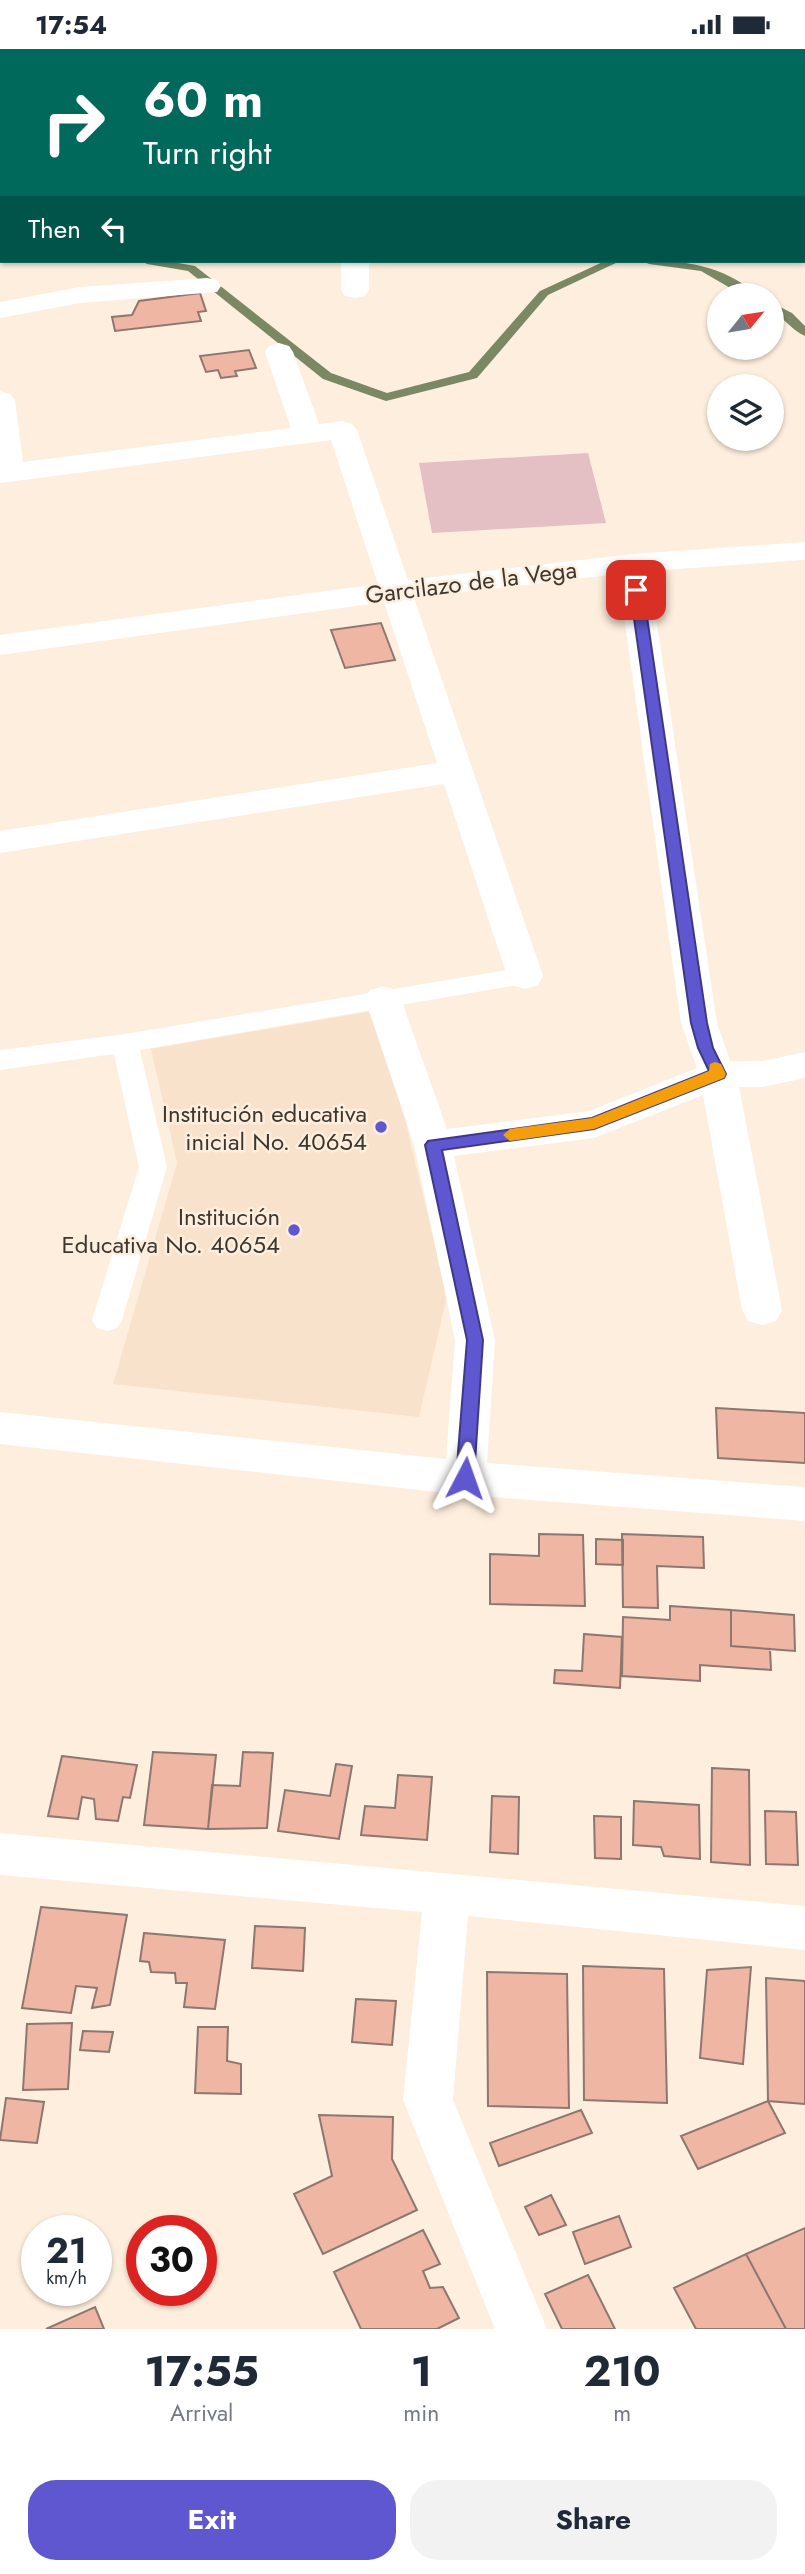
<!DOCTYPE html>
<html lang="en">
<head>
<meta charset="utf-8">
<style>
	:root { --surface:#fff; --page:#f2f2f3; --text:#1f2937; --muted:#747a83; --accent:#5f57cf }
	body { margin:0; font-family:Jost,sans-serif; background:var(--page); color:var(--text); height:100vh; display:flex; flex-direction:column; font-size:26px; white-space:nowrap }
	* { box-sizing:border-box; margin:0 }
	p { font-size:23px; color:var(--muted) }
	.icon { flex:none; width:38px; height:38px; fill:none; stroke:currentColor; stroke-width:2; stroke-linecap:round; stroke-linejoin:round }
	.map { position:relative; height:2280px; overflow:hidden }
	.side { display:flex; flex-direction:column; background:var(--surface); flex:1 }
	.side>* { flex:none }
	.top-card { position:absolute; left:0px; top:0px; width:805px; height:214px; box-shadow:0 2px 5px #0004; background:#00695c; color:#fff; overflow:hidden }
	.needle { width:46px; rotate:60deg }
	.tools { position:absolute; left:707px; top:234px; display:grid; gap:14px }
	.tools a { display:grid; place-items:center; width:77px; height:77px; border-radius:50%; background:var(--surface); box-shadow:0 2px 5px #0004; font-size:35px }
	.speed { position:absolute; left:21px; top:2166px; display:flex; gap:14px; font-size:35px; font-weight:700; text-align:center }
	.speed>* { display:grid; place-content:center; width:91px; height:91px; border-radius:50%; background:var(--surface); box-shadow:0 2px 5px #0004; line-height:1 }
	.speed small { font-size:18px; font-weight:400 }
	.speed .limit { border:10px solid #d22; background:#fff; color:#111 }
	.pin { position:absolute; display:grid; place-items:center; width:60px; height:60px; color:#fff; margin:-30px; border-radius:14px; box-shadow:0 4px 10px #0006 }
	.me { position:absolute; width:77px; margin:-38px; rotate:4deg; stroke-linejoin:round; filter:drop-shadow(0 0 5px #0008) }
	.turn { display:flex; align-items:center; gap:24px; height:147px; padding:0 28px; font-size:32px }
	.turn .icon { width:91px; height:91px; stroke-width:2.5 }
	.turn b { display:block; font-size:49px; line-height:60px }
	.then { display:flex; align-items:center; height:66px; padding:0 28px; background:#0003; gap:14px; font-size:26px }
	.eta { display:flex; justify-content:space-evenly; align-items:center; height:119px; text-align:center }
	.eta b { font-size:42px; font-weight:700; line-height:49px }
	.action { display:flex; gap:14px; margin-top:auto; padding:14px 28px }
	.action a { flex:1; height:80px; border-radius:28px; background:var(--accent); color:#fff; font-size:28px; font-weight:700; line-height:80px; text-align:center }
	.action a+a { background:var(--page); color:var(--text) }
	.status { display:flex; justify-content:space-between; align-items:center; height:49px; padding:0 35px; background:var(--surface); direction:ltr }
	.status svg { height:19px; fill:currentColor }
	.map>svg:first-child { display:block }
</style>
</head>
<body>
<div class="status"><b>17:54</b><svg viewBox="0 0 49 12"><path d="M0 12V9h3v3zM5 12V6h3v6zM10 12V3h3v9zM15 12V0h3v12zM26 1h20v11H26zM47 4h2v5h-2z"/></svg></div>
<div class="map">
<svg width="805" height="2280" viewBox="0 0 805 2280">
	<rect width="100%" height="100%" fill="#feeedd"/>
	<path fill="#f8e2cc" d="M379 961 447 1247 419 1368 113 1335 177 1114 151 1000Z"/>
	<path fill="#e4bfc4" d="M588 404 606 474 432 484 419 414Z"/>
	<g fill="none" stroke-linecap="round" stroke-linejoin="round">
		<path fill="#7a8864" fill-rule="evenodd" d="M0 186H2V192H0Z
			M141 212H167L195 217 331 324 387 344 469 323 540 242 605 212H620L548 246 477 329 386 352 323 330 188 222 147 215Z
			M643 212C686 210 726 218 759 247H744L701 222 649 215Z
			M772 254 792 264 805 277V287C793 282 784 269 772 262Z"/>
	</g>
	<path fill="#eeb6a3" stroke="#8d7770" stroke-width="2" d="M200 244 206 262 198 263 201 272 115 282 112 268 132 266 139 252Z
		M249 301 256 319 235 322 237 327 221 329 218 321 206 323 200 307Z
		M381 574 395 611 345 619 331 581Z
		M716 1359 805 1364V1414L718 1409Z
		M539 1485 583 1486 585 1557 490 1555V1505L539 1507Z
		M622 1485 703 1488 704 1519 657 1517 658 1559 623 1558Z
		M596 1490 623 1491V1516L596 1515Z
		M670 1557 731 1561V1597L770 1600 771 1621 700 1616V1632L622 1627 623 1568 670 1571Z
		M731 1561 794 1566 795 1602 731 1597Z
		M584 1585 622 1588 620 1639 554 1634 555 1621 582 1622Z
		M153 1703 216 1706 208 1780 144 1776Z
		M243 1703 273 1704 267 1779 208 1780 212 1736 240 1737Z
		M62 1707 137 1716 130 1749 123 1748 118 1772 96 1770 94 1750 82 1748 78 1770 48 1767Z
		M336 1715 352 1717 339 1790 278 1782 285 1741 330 1747Z
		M712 1719 749 1721 750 1816 711 1813Z
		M398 1726 432 1728 427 1791 361 1786 365 1757 395 1759Z
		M492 1747 519 1748 518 1805 490 1803Z
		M634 1752 699 1756 700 1810 664 1807 661 1798 633 1796Z
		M765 1762 796 1763 798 1816 766 1815Z
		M594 1767 621 1768V1810L595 1809Z
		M41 1858 127 1866 110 1956 92 1959 97 1939 76 1937 71 1964 22 1959Z
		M255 1877 305 1879 303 1922 252 1919Z
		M144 1884 225 1891 215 1960 184 1958 187 1934H176L175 1924 151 1923 149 1913 140 1912Z
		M583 1917 664 1920 667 2054 584 2051Z
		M751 1918 743 2015 700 2009 707 1921Z
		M487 1923 567 1925 569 2059 488 2057Z
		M766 1929 805 1932V2055L768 2052Z
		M356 1950 396 1952 392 1996 352 1993Z
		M72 1974 68 2040 23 2041 27 1975Z
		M198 1978H228L227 2012 241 2015V2045L195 2044Z
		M83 1982 113 1983 109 2003 80 2001Z
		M6 2049 44 2053 37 2094 0 2091Z
		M768 2052 785 2084 698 2120 681 2087Z
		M581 2061 592 2084 499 2117 490 2094Z
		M319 2066 393 2068 392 2110 417 2161 323 2205 294 2145 332 2127Z
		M551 2146 566 2176 539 2186 525 2158Z
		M619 2167 631 2198 585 2215 573 2183Z
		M805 2179V2280H786L746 2205Z
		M423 2181 440 2215 423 2222 430 2239 443 2238 459 2269 437 2280H361L334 2223Z
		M746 2205 786 2280H696L674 2239Z
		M588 2226 615 2280H562L545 2245Z
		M95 2258 104 2280H46Z"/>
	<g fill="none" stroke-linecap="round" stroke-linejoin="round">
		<path fill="#fff" fill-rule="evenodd" d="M525 918 534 921 538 927 534 933 140 1001 167 1118 122 1271 117 1279 107 1282 97 1279 92 1271 139 1118 114 1005 0 1021V1001L125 985Z"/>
		<path fill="#fff" fill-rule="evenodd" d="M333 0H359V2H333Z
			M803 43H805V59H803Z
			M0 69H2V85H0Z
			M341 212H369V241L365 247 355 249 345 247 341 241Z
			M207 229 217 231 221 237 217 243 80 254 0 269V253L80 238Z
			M279 294 289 297 293 303 319 375 342 372 352 375 357 381 408 531 632 505 805 493V511L649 522 717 974 730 1012H763L805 1003V1029L763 1038H739L782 1261 776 1272 762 1276 748 1272 742 1261 703 1046 594 1089 454 1107 495 1291 487 1414 805 1438V1472L465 1446 0 1395V1363L446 1410 455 1291 414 1096 365 950 370 941 383 937 396 941 401 950 447 1080 589 1062 697 1019 681 974 618 525 414 549 543 927 538 936 525 940 512 936 507 927 444 735 0 804V782L437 714 384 553 0 606V586L378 535 331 391 0 434V342L10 345 15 351 23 413 291 379 265 303 269 297Z
			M0 1784 805 1857V1901L468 1867 453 2051 547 2280H495L403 2051 422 1863 0 1826Z"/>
	</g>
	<path fill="#5f57cf" stroke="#3e3987" stroke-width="2" d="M636 537 643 541 707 974 713 999 726 1025 724 1029 594 1080 442 1101 483 1291 474 1429 471 1434H459L456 1429 467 1291 425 1096 428 1092 592 1069 709 1022 698 999 691 974 630 541Z"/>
	<path fill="#f59e0b" d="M715 1013 721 1015 726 1025 724 1029 594 1080 510 1092 503 1086 510 1080 592 1069 709 1022 710 1015Z"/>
	<g fill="#5f57cf" stroke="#feeedd" stroke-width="2.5">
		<circle cx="381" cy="1078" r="7"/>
		<circle cx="294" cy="1181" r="7"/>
	</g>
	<g text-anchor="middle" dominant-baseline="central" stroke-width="5" stroke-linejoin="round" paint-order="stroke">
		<g font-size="24" fill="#3d3730" stroke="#feeedd">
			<text transform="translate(471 533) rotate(-7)">Garcilazo de la Vega</text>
		</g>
		<g font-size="24" fill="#3d3730" stroke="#feeedd" text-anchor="end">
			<text x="367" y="1064">Institución educativa<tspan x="367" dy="28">inicial No. 40654</tspan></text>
			<text x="280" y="1167">Institución<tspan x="280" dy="28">Educativa No. 40654</tspan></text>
		</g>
	</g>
</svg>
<div class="tools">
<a><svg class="needle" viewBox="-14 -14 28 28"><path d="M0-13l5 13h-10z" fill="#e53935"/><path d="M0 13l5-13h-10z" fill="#747a83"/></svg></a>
<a><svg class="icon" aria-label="layers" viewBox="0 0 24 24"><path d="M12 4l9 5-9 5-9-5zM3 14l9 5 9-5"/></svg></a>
</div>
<div class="speed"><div>21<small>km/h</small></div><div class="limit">30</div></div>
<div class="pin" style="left:636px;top:541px;background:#d93025"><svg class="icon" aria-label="arrive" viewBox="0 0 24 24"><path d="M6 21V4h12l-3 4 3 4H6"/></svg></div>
<svg class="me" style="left:465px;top:1429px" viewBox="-20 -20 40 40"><path d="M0-17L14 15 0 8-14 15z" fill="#5f57cf" stroke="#fff" stroke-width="4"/></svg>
<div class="top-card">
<div class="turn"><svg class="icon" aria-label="right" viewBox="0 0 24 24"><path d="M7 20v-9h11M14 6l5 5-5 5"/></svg><div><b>60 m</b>Turn right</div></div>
<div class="then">Then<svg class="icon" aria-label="left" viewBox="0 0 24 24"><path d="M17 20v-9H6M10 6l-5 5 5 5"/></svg></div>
</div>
</div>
<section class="side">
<div class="eta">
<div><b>17:55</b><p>Arrival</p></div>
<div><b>1</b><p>min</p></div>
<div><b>210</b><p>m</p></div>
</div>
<div class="action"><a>Exit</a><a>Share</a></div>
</section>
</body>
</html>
